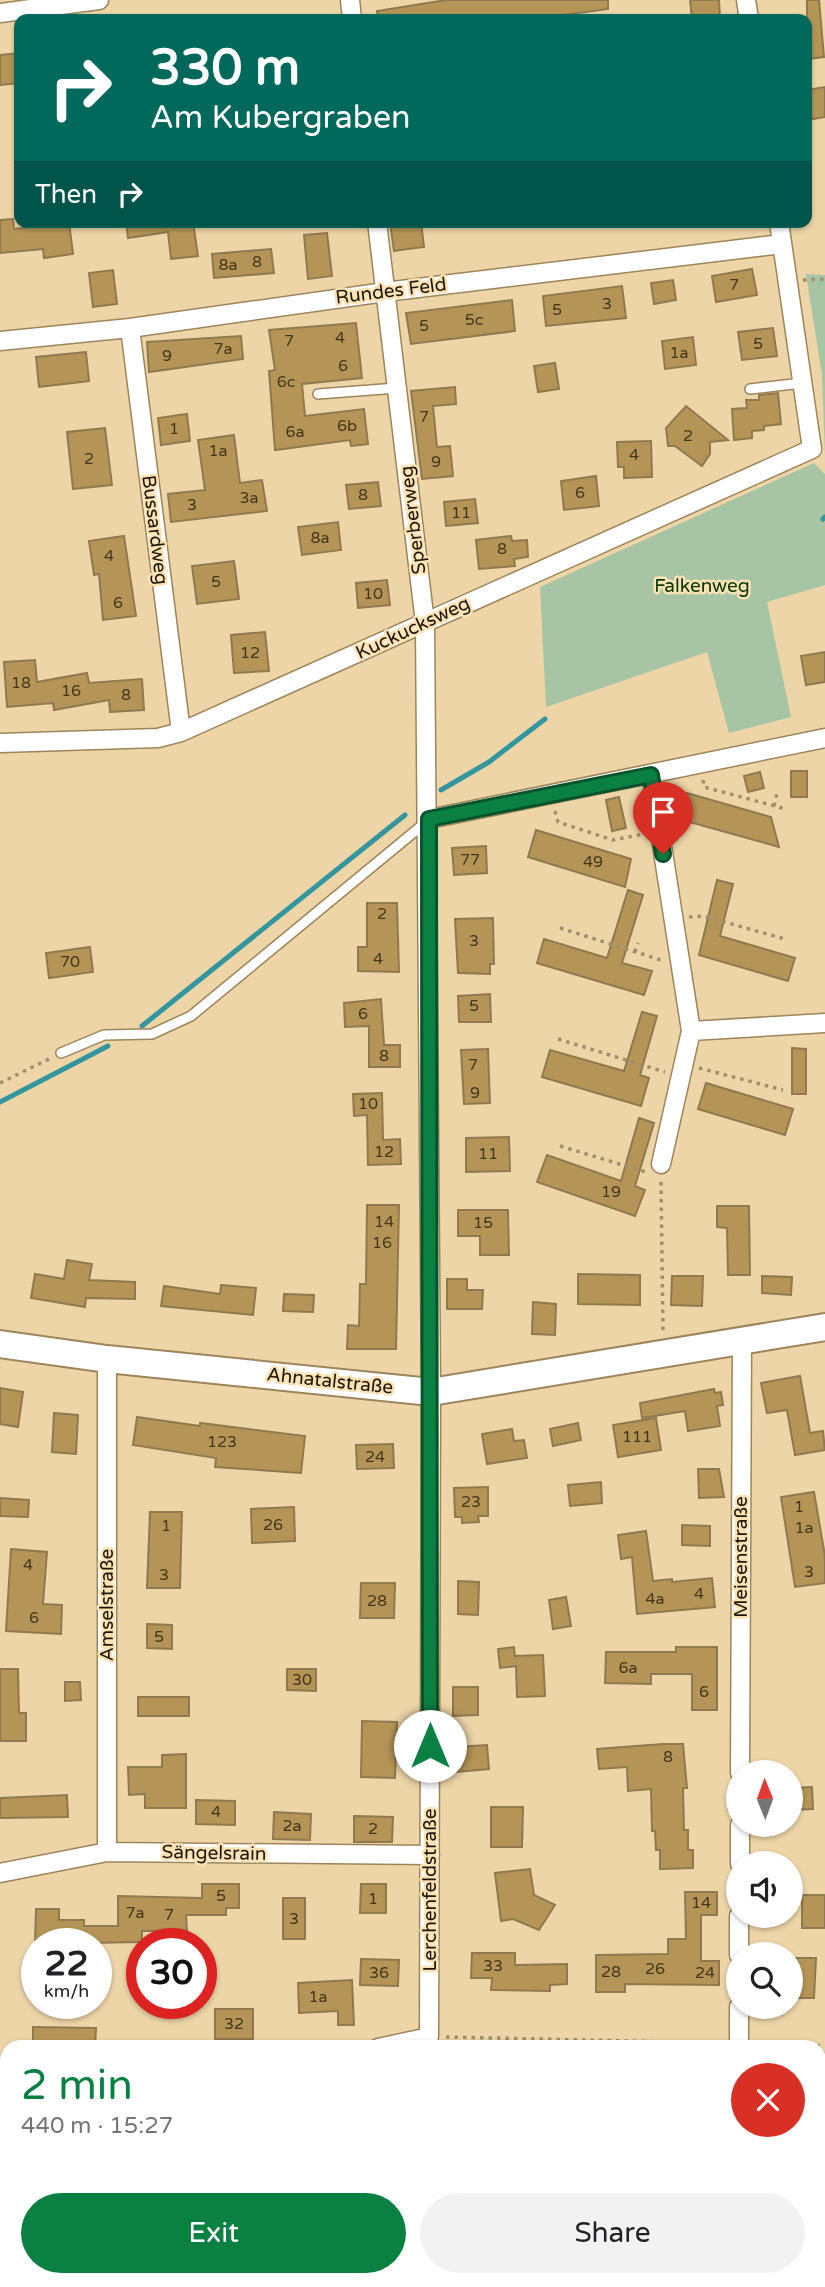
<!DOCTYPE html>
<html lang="en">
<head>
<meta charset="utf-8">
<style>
	:root { --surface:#fff; --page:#f2f2f2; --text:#202124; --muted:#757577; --accent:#0b8043 }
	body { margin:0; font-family:"Varela Round",sans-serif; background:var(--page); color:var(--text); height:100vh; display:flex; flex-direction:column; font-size:26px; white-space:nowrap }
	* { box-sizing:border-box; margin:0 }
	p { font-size:23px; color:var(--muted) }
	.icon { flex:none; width:38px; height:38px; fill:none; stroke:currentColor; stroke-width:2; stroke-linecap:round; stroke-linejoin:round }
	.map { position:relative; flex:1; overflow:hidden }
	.details { position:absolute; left:0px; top:2040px; width:826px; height:247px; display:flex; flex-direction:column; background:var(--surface); border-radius:21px 21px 0 0; box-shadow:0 2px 5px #0004 }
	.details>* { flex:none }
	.hud { position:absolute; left:14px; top:14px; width:798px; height:214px; border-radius:14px; box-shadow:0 2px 5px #0004; background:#00695c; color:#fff; overflow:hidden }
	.needle { width:46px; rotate:359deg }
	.fabs { position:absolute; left:726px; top:1760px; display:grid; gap:14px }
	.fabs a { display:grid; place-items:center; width:77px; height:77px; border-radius:50%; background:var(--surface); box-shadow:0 2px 5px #0004; font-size:35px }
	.speed { position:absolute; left:21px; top:1928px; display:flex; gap:14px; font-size:35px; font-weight:700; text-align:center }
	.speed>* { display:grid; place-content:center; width:91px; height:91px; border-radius:50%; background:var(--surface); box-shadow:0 2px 5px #0004; line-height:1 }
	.speed small { font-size:18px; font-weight:400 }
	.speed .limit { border:10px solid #d22; background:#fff; color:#111 }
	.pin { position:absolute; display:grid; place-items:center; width:60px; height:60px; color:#fff; margin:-72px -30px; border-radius:50% 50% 50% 0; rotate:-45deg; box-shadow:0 0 7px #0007 }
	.pin .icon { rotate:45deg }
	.me { position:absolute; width:77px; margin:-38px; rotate:0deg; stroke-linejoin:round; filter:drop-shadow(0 0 5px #0008) }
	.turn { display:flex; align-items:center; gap:24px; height:147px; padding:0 21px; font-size:32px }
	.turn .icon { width:91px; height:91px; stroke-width:2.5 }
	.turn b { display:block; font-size:49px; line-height:60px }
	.then { display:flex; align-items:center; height:66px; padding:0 21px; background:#0003; gap:14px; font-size:26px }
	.round { display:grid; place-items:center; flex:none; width:74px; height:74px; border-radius:37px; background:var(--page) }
	.summary { display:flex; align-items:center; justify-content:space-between; height:119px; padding:0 21px }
	h1 { font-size:42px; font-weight:600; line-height:52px; color:var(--accent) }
	.primary-button { display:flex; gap:14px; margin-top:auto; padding:14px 21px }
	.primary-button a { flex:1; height:80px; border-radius:42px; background:var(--accent); color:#fff; font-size:28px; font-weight:600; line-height:80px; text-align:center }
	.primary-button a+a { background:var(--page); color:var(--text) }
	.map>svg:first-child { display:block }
</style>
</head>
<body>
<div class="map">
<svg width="825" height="2287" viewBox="0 0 825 2287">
	<rect width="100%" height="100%" fill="#edd5a8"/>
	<path fill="#a7c5a4" d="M806 274 825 275V455L822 375Z
		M814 463 825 474V585L767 602 791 717 729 733 707 652 546 707 540 587Z"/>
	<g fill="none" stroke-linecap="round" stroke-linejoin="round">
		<path stroke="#33959d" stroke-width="5" d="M823 519 825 517
			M441 790 489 762 545 719
			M142 1026 405 815
			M0 1102 108 1046"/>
	</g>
	<path fill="#b59557" stroke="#8f794e" stroke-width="2" d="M446 0H608V9L536 19H378L377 11Z
		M690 0H719L720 19H692Z
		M807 0H819L824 57 807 59Z
		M19 53V83L0 85V55Z
		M825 87V117L807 120V90Z
		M13 219 14 229 69 222 73 254 44 258 43 249 0 253V220Z
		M126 222H174V225L193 222 198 256 171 259 168 232 128 238Z
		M390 222H421L424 247 394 251Z
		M327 233 332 276 308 279 304 235Z
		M271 249 274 273 214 278 212 254Z
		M752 269 757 295 716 302 712 276Z
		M113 270 117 304 93 307 89 273Z
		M673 280 676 300 654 304 651 283Z
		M622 286 626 318 546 326 543 296Z
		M512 300 515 331 411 344 406 313Z
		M356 323 362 378 302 384 305 416 364 409 368 444 351 446 350 440 275 450 269 371 275 370 269 330Z
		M773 328 777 356 742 360 738 332Z
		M241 336 243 359 149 372 147 342Z
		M693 337 696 365 665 369 662 341Z
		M86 352 89 381 39 387 36 357Z
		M555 363 559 389 538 392 534 366Z
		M455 387 456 404 433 406 437 447 450 446 453 476 422 479 411 391Z
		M778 393 781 424 764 426V430L752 431V438L734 440 732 409 747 408 746 400H759V395Z
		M686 406 728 440 710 442V454L702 466 675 446H668L666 428Z
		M187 414 190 441 161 445 158 418Z
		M105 428 112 485 73 489 67 432Z
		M234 435 240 483 262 480 267 511 171 522 168 494 205 490 198 440Z
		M651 441 652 477 624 478V467H618L617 442Z
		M596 476 599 506 564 510 561 481Z
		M378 482 381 506 349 509 346 485Z
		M475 499 478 523 446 526 444 502Z
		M338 522 341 550 302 555 298 527Z
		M124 536 136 616 103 620 99 574 94 575 89 541Z
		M511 536 512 541 527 540 528 557 514 559 515 566 479 569 476 540Z
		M234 561 239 599 197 604 192 566Z
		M387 580 390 605 358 608 356 583Z
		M265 632 269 671 234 673 231 635Z
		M825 652V682L806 685 801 656Z
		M35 660 37 682 87 673 89 683 142 679 144 710 110 712 109 700 54 710 53 703 7 707 4 662Z
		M791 771H807V797H791Z
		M760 772 764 788 748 792 744 776Z
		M687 793 771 817 779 847 679 819Z
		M619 797 626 828 612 831 606 800Z
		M536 830 631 859 625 887 528 857Z
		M486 846 487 873 454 875 452 848Z
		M717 880 733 884 720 936 795 958 788 981 699 955Z
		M628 890 643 895 622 963 652 971 644 995 537 963 544 939 607 958Z
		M367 903H397L399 972 358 971V947H367Z
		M493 918 494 964H490V974L458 973 455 919Z
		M90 947 93 972 49 978 46 953Z
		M490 994 491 1022H459L458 996Z
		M381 999 384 1045H400V1067H369V1026L345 1027 344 1003Z
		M642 1012 657 1016 640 1075 649 1078 641 1106 542 1077 550 1050 624 1071Z
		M792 1048 806 1049V1094H792Z
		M488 1049 490 1103 464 1104 461 1050Z
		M706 1083 793 1109 785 1135 698 1109Z
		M382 1093 383 1140 400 1139 401 1164 368 1165 367 1115 354 1116 353 1094Z
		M639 1118 654 1123 635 1186 645 1190 635 1216 537 1182 547 1155 621 1181Z
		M509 1137 510 1171 466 1172V1138Z
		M367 1205H399L396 1349H347L348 1325 359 1326 360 1284H366Z
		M717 1206H749L750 1275H728L727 1228 717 1227Z
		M458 1210H508L509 1255H480V1236H458Z
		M67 1260 92 1264 89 1280 135 1282V1299L86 1298 85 1307 31 1298 35 1274 64 1279Z
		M578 1274 640 1275V1305L578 1304Z
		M672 1276H703L702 1306 671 1305Z
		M762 1276 792 1277 791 1295 762 1293Z
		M447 1279H467V1290H483L482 1309H447Z
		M221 1285 256 1288 253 1315 161 1306 164 1286 220 1294Z
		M284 1294 314 1295 313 1312 283 1311Z
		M533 1302 556 1304 555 1335 532 1334Z
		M800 1376 810 1433 823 1431 825 1450 795 1455 787 1410 767 1413 761 1383Z
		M0 1388 23 1392 18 1427 0 1424Z
		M714 1389 715 1393 721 1392 723 1405 717 1406 720 1426 688 1431 685 1411 642 1418 640 1403Z
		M54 1413 78 1415 76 1454 52 1452Z
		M137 1417 200 1426V1423L305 1436 301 1473 215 1467 216 1458 133 1445Z
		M656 1418 661 1450 618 1457 613 1425Z
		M578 1423 581 1440 553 1446 550 1429Z
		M512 1429 514 1441 524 1440 527 1458 487 1464 482 1434Z
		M393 1444 394 1468 357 1469 356 1445Z
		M698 1469H719L724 1497 699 1498Z
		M601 1482 602 1503 570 1506 568 1485Z
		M488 1487V1516H478L479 1522 462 1523V1517H455L454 1488Z
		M814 1492 825 1556V1583L795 1587 781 1497Z
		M0 1498 29 1500 28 1517 0 1516Z
		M294 1507 295 1541 252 1543 251 1509Z
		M150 1512H182L180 1588H147Z
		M682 1525 710 1526V1546L682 1545Z
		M646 1531 653 1581 672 1579V1582L712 1578 715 1607 637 1614 632 1557 621 1559 618 1535Z
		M11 1549 47 1552 43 1604 62 1605 61 1634 6 1631Z
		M458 1581 479 1582 478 1615 458 1614Z
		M361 1583H395L394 1618H360Z
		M566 1597 571 1626 553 1629 549 1600Z
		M147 1624 172 1625V1649L147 1648Z
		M514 1647 515 1658V1656L543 1655 545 1696 517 1697 516 1666 500 1668 498 1649Z
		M676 1647H717V1710H692V1674H651V1684L605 1683 606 1652H676Z
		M0 1669H18L19 1713H26V1741H0Z
		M287 1669H316V1691L287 1690Z
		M65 1682H80L81 1700 65 1701Z
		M453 1687H478V1715L453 1716Z
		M138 1697H189V1716H138Z
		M362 1721 397 1722 395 1778 361 1777Z
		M663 1744H683L687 1788H683L684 1830H688V1850H693V1868L660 1869V1850H656L655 1831H652L651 1789 628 1791 627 1767 599 1769 597 1749Z
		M487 1745 489 1769 456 1772 454 1747Z
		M186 1754V1808H145V1794L129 1795 128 1767H162V1755Z
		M812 1787 813 1809 791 1810V1788Z
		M67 1795 68 1817 0 1818V1798Z
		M196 1800 235 1801V1825L196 1824Z
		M491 1807H523L522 1847H491Z
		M274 1812 311 1814 310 1840 273 1839Z
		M354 1816 393 1817 392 1842H354Z
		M530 1869 534 1895 555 1905 539 1930 513 1919 501 1921 495 1873Z
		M202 1884H239V1908H226V1915H186L187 1931H142V1942L35 1944 36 1909H59V1920H84V1926H118V1896L202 1898Z
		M361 1884H386V1913H360Z
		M685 1892H717V1915H701V1961H719V1985L625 1984V1992H596V1955L668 1954V1939H686Z
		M802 1895H825V1928H802Z
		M283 1898H305V1939H283Z
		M472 1953H515V1965L567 1964V1984L550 1985V1991L491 1990 492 1978H471Z
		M791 1958H816L814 1998H791Z
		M361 1959 399 1960 398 1986 360 1985Z
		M352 1980 354 2025H338V2011L299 2013 298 1983Z
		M215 2009H253V2039H215Z
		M33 2027 96 2028 95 2048H33Z"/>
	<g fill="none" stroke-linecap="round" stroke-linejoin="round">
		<g stroke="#9c855a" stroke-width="12">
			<path id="lane" d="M750 389 802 383
				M318 394 397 388
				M61 1053 104 1035 152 1034 191 1016 425 823"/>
		</g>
		<g stroke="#9c855a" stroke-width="21">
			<path id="street" d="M350 0 352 19
				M746 0 749 19
				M0 13 99 0
				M377 222 425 623 431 1392 429 2037 378 2048
				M130 328 181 732
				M0 341 130 328 385 292 782 244
				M0 743 158 738 181 732 812 449 779 222
				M651 775 691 1031 825 1023
				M429 819 825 738
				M661 1164 691 1031
				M107 1359V1852
				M740 1773 742 1341
				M740 1864V1825
				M0 1873 107 1852 430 1855
				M739 1955V1916
				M739 2043V2007
				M0 2129 7 2127"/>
		</g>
		<g stroke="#9c855a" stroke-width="30">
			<path id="secondary" d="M0 1344 107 1359 431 1392 825 1327"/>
		</g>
		<path stroke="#a18e6c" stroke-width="3.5" stroke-dasharray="3.5 5" stroke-linecap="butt" d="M803 280 825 279
			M703 780 704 787 786 809
			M774 806 777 793
			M555 811 558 822 613 840 644 834
			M689 917 703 916 785 939
			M560 928 664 961
			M635 952 638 943
			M558 1039 665 1072
			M699 1068 783 1090
			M0 1083 49 1059
			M560 1146 646 1172
			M661 1182 663 1332
			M446 2037 721 2043
			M757 2044 825 2046
			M501 2280 503 2287"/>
		<use href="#lane" stroke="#fff" stroke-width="9"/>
		<use href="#street" stroke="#fff" stroke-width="18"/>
		<use href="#secondary" stroke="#fff" stroke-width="26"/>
	</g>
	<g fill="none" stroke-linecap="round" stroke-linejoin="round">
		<g stroke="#07532c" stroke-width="18">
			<path id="route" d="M430 1746 429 819 651 775 663 854"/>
		</g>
		<use href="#route" stroke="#0b8043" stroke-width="12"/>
	</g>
	<g text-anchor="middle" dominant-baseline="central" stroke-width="5" stroke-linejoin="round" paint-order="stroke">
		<g font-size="16" fill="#44361a">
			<text x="257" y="262">8</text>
			<text x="228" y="265">8a</text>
			<text x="734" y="285">7</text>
			<text x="607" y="304">3</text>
			<text x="557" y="310">5</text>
			<text x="474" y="320">5c</text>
			<text x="424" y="326">5</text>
			<text x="340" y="338">4</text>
			<text x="289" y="341">7</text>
			<text x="758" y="344">5</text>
			<text x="223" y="349">7a</text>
			<text x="679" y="353">1a</text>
			<text x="167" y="356">9</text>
			<text x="343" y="366">6</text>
			<text x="286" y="382">6c</text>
			<text x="424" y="417">7</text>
			<text x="347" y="426">6b</text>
			<text x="174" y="429">1</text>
			<text x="295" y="432">6a</text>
			<text x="688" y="436">2</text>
			<text x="218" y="451">1a</text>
			<text x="634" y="455">4</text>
			<text x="89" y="459">2</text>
			<text x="436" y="462">9</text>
			<text x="580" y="493">6</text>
			<text x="363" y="495">8</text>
			<text x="249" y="498">3a</text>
			<text x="192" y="505">3</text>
			<text x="461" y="513">11</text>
			<text x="320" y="538">8a</text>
			<text x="502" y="549">8</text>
			<text x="109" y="556">4</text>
			<text x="216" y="582">5</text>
			<text x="373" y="594">10</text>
			<text x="118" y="603">6</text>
			<text x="250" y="653">12</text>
			<text x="21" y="683">18</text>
			<text x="71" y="691">16</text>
			<text x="126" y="695">8</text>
			<text x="470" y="860">77</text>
			<text x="593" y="862">49</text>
			<text x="382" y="914">2</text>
			<text x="474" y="941">3</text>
			<text x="378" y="959">4</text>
			<text x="70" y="962">70</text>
			<text x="474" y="1006">5</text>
			<text x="363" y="1014">6</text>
			<text x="384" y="1056">8</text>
			<text x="473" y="1065">7</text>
			<text x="475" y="1093">9</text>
			<text x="368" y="1104">10</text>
			<text x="384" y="1152">12</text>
			<text x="488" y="1154">11</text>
			<text x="611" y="1192">19</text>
			<text x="384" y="1222">14</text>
			<text x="483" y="1223">15</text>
			<text x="382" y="1243">16</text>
			<text x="637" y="1437">111</text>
			<text x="222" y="1442">123</text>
			<text x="375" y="1457">24</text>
			<text x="471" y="1502">23</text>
			<text x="799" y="1507">1</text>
			<text x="273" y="1525">26</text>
			<text x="166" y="1526">1</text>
			<text x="804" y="1528">1a</text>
			<text x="28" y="1565">4</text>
			<text x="809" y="1572">3</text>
			<text x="164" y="1575">3</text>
			<text x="699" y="1594">4</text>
			<text x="655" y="1599">4a</text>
			<text x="377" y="1601">28</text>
			<text x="34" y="1618">6</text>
			<text x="159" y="1637">5</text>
			<text x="628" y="1668">6a</text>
			<text x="302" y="1680">30</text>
			<text x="704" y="1692">6</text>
			<text x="668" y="1757">8</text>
			<text x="216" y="1812">4</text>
			<text x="292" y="1826">2a</text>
			<text x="373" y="1829">2</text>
			<text x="221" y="1896">5</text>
			<text x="373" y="1899">1</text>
			<text x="701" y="1903">14</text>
			<text x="135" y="1913">7a</text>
			<text x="169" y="1915">7</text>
			<text x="294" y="1919">3</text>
			<text x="493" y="1966">33</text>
			<text x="655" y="1969">26</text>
			<text x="611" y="1972">28</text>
			<text x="379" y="1973">36</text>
			<text x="705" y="1973">24</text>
			<text x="318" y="1997">1a</text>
			<text x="234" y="2024">32</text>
		</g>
		<g font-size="19" fill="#1e1605" stroke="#fbe2b4">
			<text transform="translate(391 291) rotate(-7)">Rundes Feld</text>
			<text transform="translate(413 520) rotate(-97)">Sperberweg</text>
			<text transform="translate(155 530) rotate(83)">Bussardweg</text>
			<text transform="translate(413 628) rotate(-25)">Kuckucksweg</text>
			<text transform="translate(330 1381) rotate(6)">Ahnatalstraße</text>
			<text transform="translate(741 1557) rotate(-90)">Meisenstraße</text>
			<text transform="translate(107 1605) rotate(-90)">Amselstraße</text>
			<text transform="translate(214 1853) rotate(1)">Sängelsrain</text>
			<text transform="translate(430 1890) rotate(-90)">Lerchenfeldstraße</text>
		</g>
		<g font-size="19" fill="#023602" stroke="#fbe2b4">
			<text x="702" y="586">Falkenweg</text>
		</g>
	</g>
</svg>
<div class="fabs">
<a><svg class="needle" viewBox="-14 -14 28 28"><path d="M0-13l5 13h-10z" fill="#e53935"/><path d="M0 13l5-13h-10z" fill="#757577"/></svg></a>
<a><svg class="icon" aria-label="sound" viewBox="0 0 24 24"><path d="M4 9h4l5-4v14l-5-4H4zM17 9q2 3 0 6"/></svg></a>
<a><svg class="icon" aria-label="search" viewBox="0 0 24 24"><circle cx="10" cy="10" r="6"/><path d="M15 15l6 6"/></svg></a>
</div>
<div class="speed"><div>22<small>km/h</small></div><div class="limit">30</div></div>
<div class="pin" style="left:663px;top:854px;background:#d93025"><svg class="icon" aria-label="arrive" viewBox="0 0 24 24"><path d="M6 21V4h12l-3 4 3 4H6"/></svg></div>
<svg class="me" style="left:430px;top:1746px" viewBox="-20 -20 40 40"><circle r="19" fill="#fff"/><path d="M0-13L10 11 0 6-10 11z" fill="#0b8043"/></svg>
<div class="hud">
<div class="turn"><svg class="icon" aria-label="right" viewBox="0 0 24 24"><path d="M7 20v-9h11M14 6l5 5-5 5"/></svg><div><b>330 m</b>Am Kubergraben</div></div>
<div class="then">Then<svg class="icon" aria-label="right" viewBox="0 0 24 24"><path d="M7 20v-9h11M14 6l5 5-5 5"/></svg></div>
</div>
<section class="details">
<div class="summary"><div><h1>2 min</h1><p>440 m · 15:27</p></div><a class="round" style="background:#d93025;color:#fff"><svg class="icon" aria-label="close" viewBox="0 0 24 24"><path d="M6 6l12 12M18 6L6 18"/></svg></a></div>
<div class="primary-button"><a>Exit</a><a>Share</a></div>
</section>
</div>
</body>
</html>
